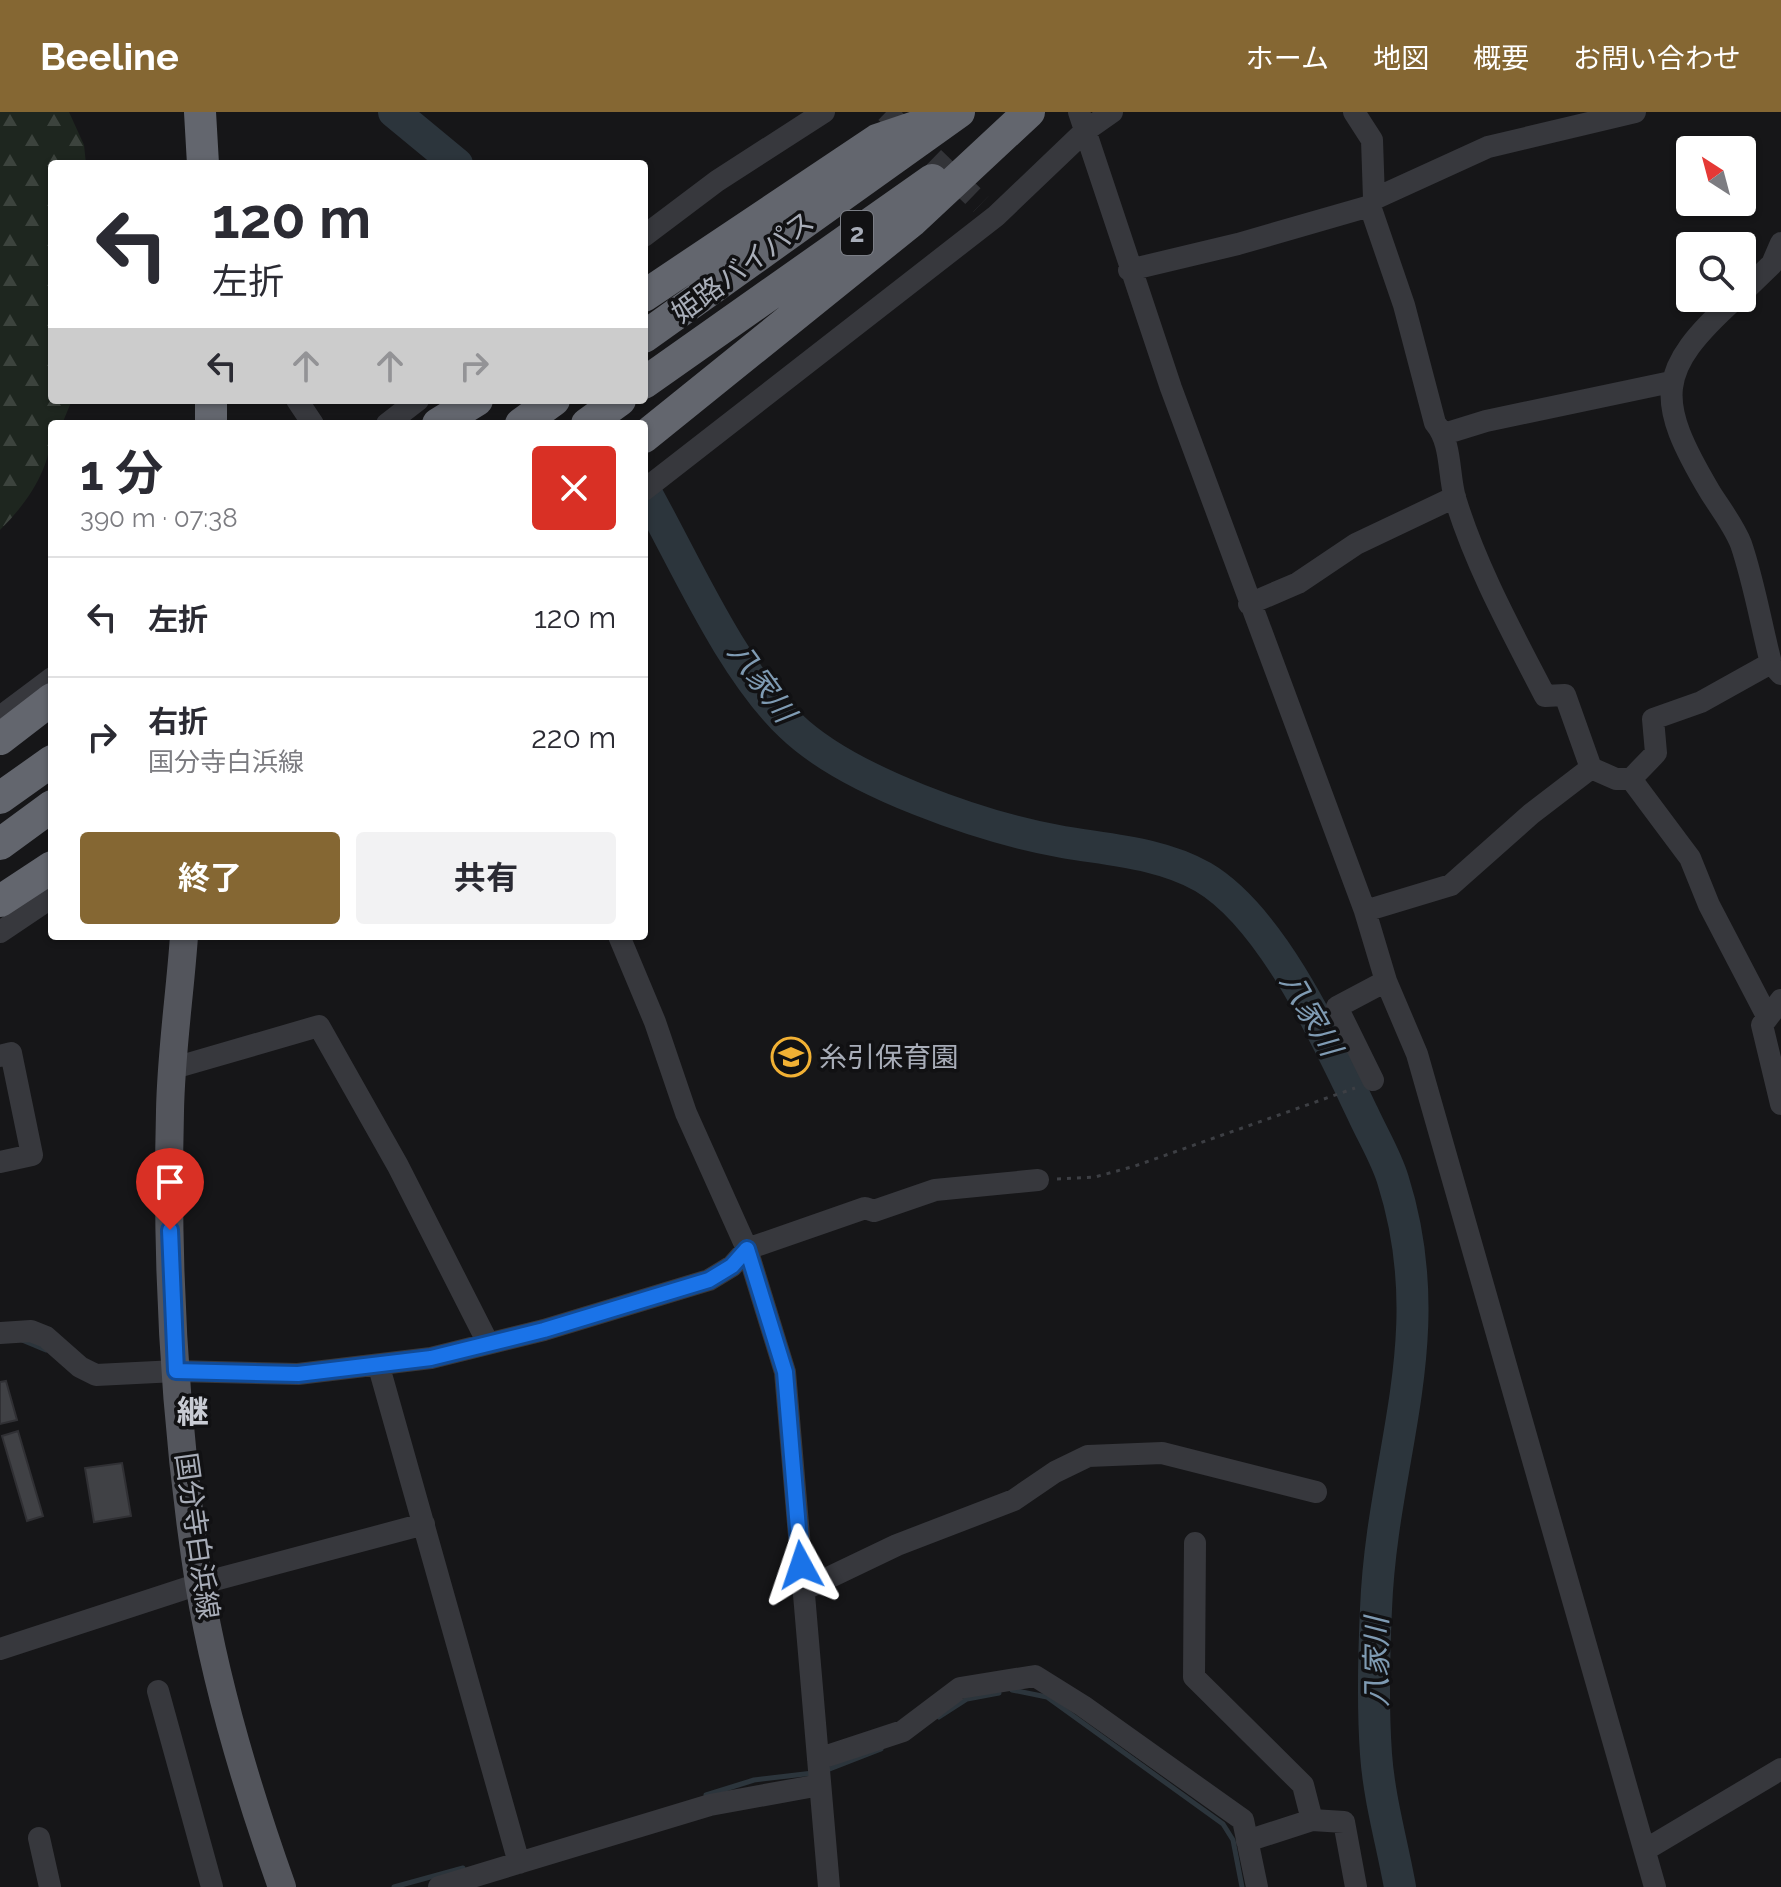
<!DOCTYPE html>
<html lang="ja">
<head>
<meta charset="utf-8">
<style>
	:root { --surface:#fff; --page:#f2f2f3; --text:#2b2b33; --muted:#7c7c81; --line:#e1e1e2; --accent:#856733 }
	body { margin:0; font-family:Raleway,"Noto Sans JP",sans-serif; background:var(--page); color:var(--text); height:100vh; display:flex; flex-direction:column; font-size:30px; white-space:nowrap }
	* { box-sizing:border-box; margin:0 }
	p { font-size:26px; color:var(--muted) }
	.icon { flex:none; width:44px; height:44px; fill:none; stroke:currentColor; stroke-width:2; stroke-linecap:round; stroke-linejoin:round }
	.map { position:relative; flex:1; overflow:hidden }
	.drawer { position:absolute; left:48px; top:308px; width:600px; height:520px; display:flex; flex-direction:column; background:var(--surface); border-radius:8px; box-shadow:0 2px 6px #0004 }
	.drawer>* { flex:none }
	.guide { position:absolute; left:48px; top:48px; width:600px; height:244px; border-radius:8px; box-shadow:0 2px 6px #0004; background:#fff; color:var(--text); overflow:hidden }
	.needle { width:52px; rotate:324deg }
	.tools { position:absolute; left:1676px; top:24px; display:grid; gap:16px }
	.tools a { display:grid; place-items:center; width:80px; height:80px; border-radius:8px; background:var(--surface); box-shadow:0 2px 6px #0004; font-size:40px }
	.pin { position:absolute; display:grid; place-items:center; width:68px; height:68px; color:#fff; margin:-82px -34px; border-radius:50% 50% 50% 0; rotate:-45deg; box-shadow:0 0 8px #0007 }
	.pin .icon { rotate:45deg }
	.me { position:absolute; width:88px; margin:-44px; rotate:355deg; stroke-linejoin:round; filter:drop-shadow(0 0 6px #0008) }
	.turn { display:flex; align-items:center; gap:28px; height:168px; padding:0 32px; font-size:36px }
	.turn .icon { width:104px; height:104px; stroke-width:2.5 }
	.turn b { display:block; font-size:56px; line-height:68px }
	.lanes { display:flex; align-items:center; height:76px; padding:0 32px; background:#0003; justify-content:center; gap:40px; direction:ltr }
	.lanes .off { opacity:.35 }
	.round { display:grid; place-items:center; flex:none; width:84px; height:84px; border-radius:8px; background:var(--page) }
	.head { display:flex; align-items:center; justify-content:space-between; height:136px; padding:0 32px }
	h1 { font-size:48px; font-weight:700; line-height:60px }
	.cta { display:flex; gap:16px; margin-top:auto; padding:16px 32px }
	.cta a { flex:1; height:92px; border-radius:8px; background:var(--accent); color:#fff; font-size:32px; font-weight:700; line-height:92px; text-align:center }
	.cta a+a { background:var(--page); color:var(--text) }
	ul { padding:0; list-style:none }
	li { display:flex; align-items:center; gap:24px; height:120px; padding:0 32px; border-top:2px solid var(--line) }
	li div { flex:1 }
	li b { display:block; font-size:30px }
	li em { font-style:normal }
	header { display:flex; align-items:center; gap:48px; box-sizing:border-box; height:112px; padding:0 40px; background:var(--accent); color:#fff }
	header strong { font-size:38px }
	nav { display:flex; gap:44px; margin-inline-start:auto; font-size:28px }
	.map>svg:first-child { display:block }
</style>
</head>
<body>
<header>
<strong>Beeline</strong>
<nav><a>ホーム</a><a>地図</a><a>概要</a><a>お問い合わせ</a></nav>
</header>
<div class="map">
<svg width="1781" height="1775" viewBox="0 0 1781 1775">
	<defs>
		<pattern id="forest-firs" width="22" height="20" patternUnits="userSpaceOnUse" patternTransform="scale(2)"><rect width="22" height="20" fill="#1e261f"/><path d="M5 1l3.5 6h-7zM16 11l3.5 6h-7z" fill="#3c433d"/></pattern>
	</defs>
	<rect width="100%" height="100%" fill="#161618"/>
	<path fill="url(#forest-firs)" d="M0 0H69L84 33 86 52H52V288H72L62 312H52C52 355 30 388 0 418Z"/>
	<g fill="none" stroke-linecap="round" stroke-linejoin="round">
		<path stroke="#2c353c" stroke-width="5" d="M22 1228 46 1238
			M1012 1578 1047 1585 1223 1712 1233 1728 1242 1775
			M939 1605 967 1587 999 1581
			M827 1658 881 1637
			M706 1683 754 1668 813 1661
			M394 1775 463 1756"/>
		<path stroke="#2c353c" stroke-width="32" d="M394 0 457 52
			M644 377C685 450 731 557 791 614 849 670 984 716 1063 730 1110 738 1161 741 1203 765 1273 806 1329 931 1363 1002 1373 1024 1386 1045 1393 1068 1443 1226 1382 1343 1376 1497 1374 1540 1373 1599 1376 1642 1379 1686 1392 1731 1400 1775"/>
	</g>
	<path fill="#404145" stroke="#303034" stroke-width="2" d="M6 1269 17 1308 0 1312V1270Z
		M18 1319 43 1404 27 1409 2 1324Z
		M122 1351 131 1404 94 1410 85 1356Z"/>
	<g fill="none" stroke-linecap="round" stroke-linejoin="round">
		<path stroke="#333438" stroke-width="22" stroke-dasharray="22 11" stroke-linecap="butt" d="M886 0 981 92"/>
		<path stroke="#3d3f44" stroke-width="3" stroke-dasharray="4 6" stroke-linecap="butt" d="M1057 1067 1095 1065 1135 1054 1355 976"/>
		<path stroke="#37383d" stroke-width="22" d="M1079 0 1171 276 1365 799 1386 869 1417 942 1655 1775
			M1354 0 1372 28 1374 87 1370 94 1404 193 1435 311C1452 331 1448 361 1455 386 1476 455 1512 520 1545 584L1565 583 1591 656
			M1374 87 1488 35 1635 0
			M644 124 717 69 824 0
			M1129 158 1238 132 1370 94
			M1742 181 1772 152 1781 131
			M1736 186C1655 259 1655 287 1710 380 1720 396 1734 414 1741 432 1754 470 1761 512 1771 551L1781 562
			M297 288 313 312
			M387 312 418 288
			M1444 322 1486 309 1671 270
			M644 378 996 104 1085 19 1112 0
			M1249 492 1298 471 1356 432 1455 385
			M0 605 52 566
			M1591 656 1616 667H1631L1656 641 1653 607 1701 590 1771 551
			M1631 667 1690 746 1709 793 1767 904
			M1365 799 1451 773 1531 702 1591 656
			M0 820 52 785
			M619 824 655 910 686 1001 747 1137 785 1260 829 1775
			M1781 888 1762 913 1781 992
			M0 944 11 941 32 1043 0 1050
			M174 956 319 914 398 1054 487 1229
			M1373 968 1337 895 1386 869
			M0 1221 31 1219 46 1225 80 1255 96 1263 176 1259 298 1262 431 1246 544 1218 709 1168 732 1154 747 1137 865 1096 874 1099 935 1078 1038 1068
			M379 1255 519 1751
			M1195 1431 1194 1565 1303 1673 1312 1708
			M803 1478 897 1433 1014 1388 1055 1360 1088 1344 1162 1341 1316 1380
			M0 1537 199 1472 424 1412
			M158 1579 212 1775
			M818 1647 903 1619 960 1576 1035 1564 1083 1594 1243 1708 1257 1775
			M39 1726 50 1775
			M1247 1729 1312 1708 1344 1710 1356 1775
			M1645 1738 1781 1657
			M439 1775 710 1693 820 1673"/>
		<path stroke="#53555c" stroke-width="28" d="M184 824C180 882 171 941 170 999 166 1156 175 1316 199 1471 216 1574 247 1677 282 1775"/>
		<path stroke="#63666e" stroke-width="32" d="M200 0 203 52
			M644 184 877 28 927 11
			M644 225 959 0
			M644 271 932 68
			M211 288V312
			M438 312 477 288
			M521 312 554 288
			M587 312 620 288
			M644 325 912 109 1029 0
			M0 627 52 587
			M0 686 52 649
			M0 732 52 694
			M0 789 52 755"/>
	</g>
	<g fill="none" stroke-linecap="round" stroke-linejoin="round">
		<g stroke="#114b97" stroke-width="20">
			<path id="route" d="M170 1118 176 1259 298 1262 431 1246 544 1218 709 1168 732 1154 747 1137 785 1260 801 1453"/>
		</g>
		<use href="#route" stroke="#1a73e8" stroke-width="14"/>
	</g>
	<defs>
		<g id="school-ring" transform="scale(2)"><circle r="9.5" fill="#111113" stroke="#f2b134" stroke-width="1.5"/><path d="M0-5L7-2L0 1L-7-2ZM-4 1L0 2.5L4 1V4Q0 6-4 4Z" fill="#f2b134"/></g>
	</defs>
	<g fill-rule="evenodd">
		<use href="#school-ring" x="791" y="945"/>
	</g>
	<g text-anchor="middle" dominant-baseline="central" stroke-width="7" stroke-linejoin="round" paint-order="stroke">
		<rect fill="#111113" stroke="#7b7e86" stroke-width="2" x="841" y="99" width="32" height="44" rx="6"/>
		<g font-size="26" font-weight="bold" fill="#a8adb8">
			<text x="857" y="121">2</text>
		</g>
		<g font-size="28" fill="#a8adb8" stroke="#111113">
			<text transform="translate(743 155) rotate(-36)">姫路バイパス</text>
			<text transform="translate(197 1424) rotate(82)">国分寺白浜線</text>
		</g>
		<g font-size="28" fill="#a8adb8" stroke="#111113" text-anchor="start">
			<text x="819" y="945">糸引保育園</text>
		</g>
		<g font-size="30" font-style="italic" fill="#7f9bb3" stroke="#111113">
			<text transform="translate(762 570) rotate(54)">八家川</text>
			<text transform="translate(1311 902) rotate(60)">八家川</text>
			<text transform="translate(1376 1550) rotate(-90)">八家川</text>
		</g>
		<g font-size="32" font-weight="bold" fill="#c9ccd4" stroke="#111113">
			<text x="193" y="1299">継</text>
		</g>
	</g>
</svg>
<div class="tools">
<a><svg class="needle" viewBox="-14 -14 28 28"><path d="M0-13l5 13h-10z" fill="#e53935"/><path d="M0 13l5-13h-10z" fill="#7c7c81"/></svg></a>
<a><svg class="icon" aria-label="search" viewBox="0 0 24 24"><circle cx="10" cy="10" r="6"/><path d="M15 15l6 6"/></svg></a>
</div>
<div class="pin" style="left:170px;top:1118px;background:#d93025"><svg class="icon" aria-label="arrive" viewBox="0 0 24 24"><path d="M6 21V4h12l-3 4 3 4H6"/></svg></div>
<svg class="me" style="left:801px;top:1453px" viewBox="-20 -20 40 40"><path d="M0-17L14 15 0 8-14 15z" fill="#1a73e8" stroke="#fff" stroke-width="4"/></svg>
<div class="guide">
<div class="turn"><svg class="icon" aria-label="left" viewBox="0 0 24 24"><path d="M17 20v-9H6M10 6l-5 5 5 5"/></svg><div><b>120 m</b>左折</div></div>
<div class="lanes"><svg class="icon" aria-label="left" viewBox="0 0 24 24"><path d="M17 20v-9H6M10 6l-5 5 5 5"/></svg><svg class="icon off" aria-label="ahead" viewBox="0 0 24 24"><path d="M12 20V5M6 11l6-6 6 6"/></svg><svg class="icon off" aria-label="ahead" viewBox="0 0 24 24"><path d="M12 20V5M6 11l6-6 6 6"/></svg><svg class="icon off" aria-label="right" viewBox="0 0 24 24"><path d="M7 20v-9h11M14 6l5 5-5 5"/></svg></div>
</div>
<section class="drawer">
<div class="head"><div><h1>1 分</h1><p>390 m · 07:38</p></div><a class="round" style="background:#d93025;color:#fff"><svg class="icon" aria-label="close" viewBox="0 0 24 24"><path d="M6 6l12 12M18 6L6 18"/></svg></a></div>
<ul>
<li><svg class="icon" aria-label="left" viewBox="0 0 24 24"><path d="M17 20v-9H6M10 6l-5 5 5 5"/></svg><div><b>左折</b></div><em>120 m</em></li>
<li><svg class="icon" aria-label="right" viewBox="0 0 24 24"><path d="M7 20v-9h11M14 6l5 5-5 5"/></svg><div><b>右折</b><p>国分寺白浜線</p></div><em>220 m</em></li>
</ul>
<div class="cta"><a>終了</a><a>共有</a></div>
</section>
</div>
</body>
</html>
